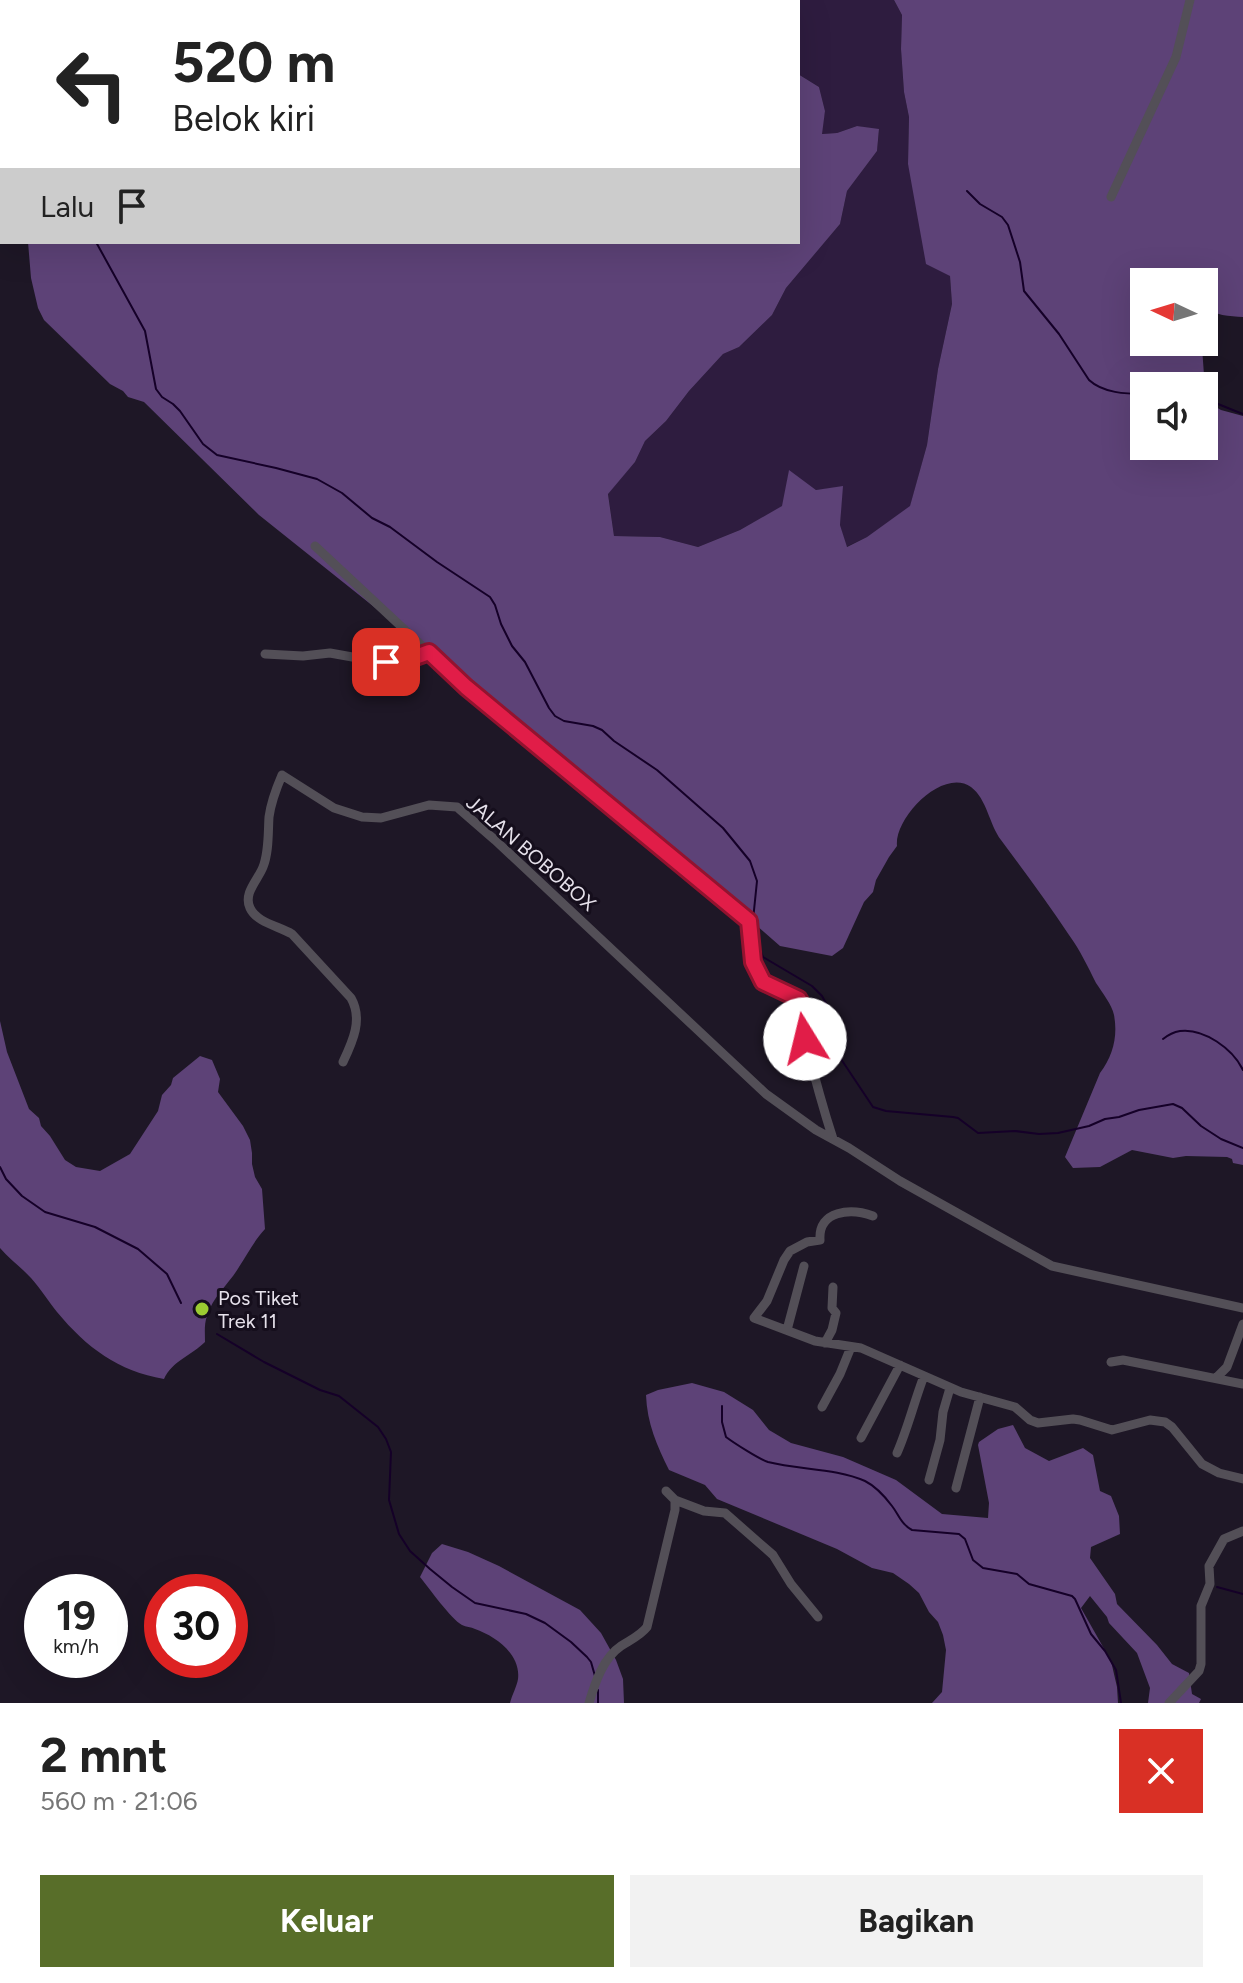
<!DOCTYPE html>
<html lang="id">
<head>
<meta charset="utf-8">
<style>
	:root { --surface:#fff; --page:#f2f2f2; --text:#222; --muted:#767676; --accent:#586e29 }
	body { margin:0; font-family:Figtree,sans-serif; background:var(--page); color:var(--text); height:100vh; display:flex; flex-direction:column; font-size:30px; white-space:nowrap }
	* { box-sizing:border-box; margin:0 }
	p { font-size:26px; color:var(--muted) }
	.icon { flex:none; width:44px; height:44px; fill:none; stroke:currentColor; stroke-width:2; stroke-linecap:round; stroke-linejoin:round }
	.map { position:relative; height:1703px; overflow:hidden }
	.details { display:flex; flex-direction:column; background:var(--surface); flex:1 }
	.details>* { flex:none }
	.top-card { position:absolute; left:0px; top:0px; width:800px; height:244px; box-shadow:0 8px 32px #0002; background:#fff; color:var(--text); overflow:hidden }
	.needle { width:52px; rotate:274deg }
	.controls { position:absolute; left:1130px; top:268px; display:grid; gap:16px }
	.controls a { display:grid; place-items:center; width:88px; height:88px; border-radius:0px; background:var(--surface); box-shadow:0 8px 32px #0002; font-size:40px }
	.speed { position:absolute; left:24px; top:1574px; display:flex; gap:16px; font-size:40px; font-weight:700; text-align:center }
	.speed>* { display:grid; place-content:center; width:104px; height:104px; border-radius:50%; background:var(--surface); box-shadow:0 8px 32px #0002; line-height:1 }
	.speed small { font-size:20px; font-weight:400 }
	.speed .limit { border:12px solid #d22; background:#fff; color:#111 }
	.pin { position:absolute; display:grid; place-items:center; width:68px; height:68px; color:#fff; margin:-34px; border-radius:16px; box-shadow:0 4px 12px #0006 }
	.me { position:absolute; width:88px; margin:-44px; rotate:351deg; stroke-linejoin:round; filter:drop-shadow(0 0 6px #0008) }
	.turn { display:flex; align-items:center; gap:28px; height:168px; padding:0 40px; font-size:36px }
	.turn .icon { width:104px; height:104px; stroke-width:2.5 }
	.turn b { display:block; font-size:56px; line-height:68px }
	.then { display:flex; align-items:center; height:76px; padding:0 40px; background:#0003; gap:16px; font-size:30px }
	.round { display:grid; place-items:center; flex:none; width:84px; height:84px; border-radius:0px; background:var(--page) }
	.summary { display:flex; align-items:center; justify-content:space-between; height:136px; padding:0 40px }
	h1 { font-size:48px; font-weight:700; line-height:60px }
	.cta { display:flex; gap:16px; margin-top:auto; padding:16px 40px }
	.cta a { flex:1; height:92px; border-radius:0px; background:var(--accent); color:#fff; font-size:32px; font-weight:700; line-height:92px; text-align:center }
	.cta a+a { background:var(--page); color:var(--text) }
	.map>svg:first-child { display:block }
</style>
</head>
<body>
<div class="map">
<svg width="1243" height="1703" viewBox="0 0 1243 1703">
	<rect width="100%" height="100%" fill="#1e1726"/>
	<path fill="#2e1c3f" d="M588 0H894L902 15 901 49 904 92 909 117 908 164 950 276 952 304 938 369 927 445 910 507 867 537 846 547 840 525 842 487 816 490 789 471 783 506 740 530 698 547 660 537 614 536 608 493 635 462 645 441 666 421 689 391 723 354 739 347 772 315 786 288 840 224 847 191 877 151 879 130 857 126 837 133 821 134 825 111 819 87 798 74V2H589Z"/>
	<path fill="#5d4277" d="M0 0H588L589 2H2V144L0 142Z
		M894 0H1243V317C1230 316 1214 316 1204 306V282H1144V342H1186L1202 347 1204 375 1197 386H1144V446H1204V400L1221 410 1243 416V1165L1233 1163 1232 1159 1227 1157 1186 1156 1173 1158 1132 1150 1100 1167 1073 1168 1065 1157 1100 1073C1113 1056 1118 1036 1114 1015 1112 1005 1102 992 1096 983 1088 967 1080 950 1069 935 1047 902 1024 871 1001 840 989 824 987 799 971 787 943 767 894 818 897 846L889 857 876 880 873 892 864 902 843 948 832 956 780 946 577 769 259 515 144 402 128 397 123 391 110 384 44 320 38 308 31 278 28 242H798V74L819 87 825 111 822 134 837 133 857 126 879 129 877 151 847 191 840 224 786 288 772 315 739 347 723 354 689 391 666 421 645 441 635 462 608 494 614 536 660 537 698 547 740 530 782 506 789 470 816 490 843 486 840 525 847 547 867 537 910 506 927 445 938 369 952 304 950 276 926 264 908 164 909 117 904 92 901 49 902 15Z
		M0 1021 7 1052 29 1109 39 1118 41 1126 50 1136 65 1160 76 1167 100 1171 130 1154 158 1111 162 1095 171 1085 173 1078 200 1056 212 1060 220 1079 218 1092 243 1126 250 1140 252 1153V1164L255 1177 262 1189 265 1229C254 1241 248 1253 239 1267 229 1284 213 1296 207 1316 204 1324 205 1333 205 1342 192 1355 172 1361 164 1379 118 1371 87 1348 57 1312 48 1301 41 1289 31 1278 21 1267 9 1259 0 1248Z
		M692 1383 724 1392 753 1410 769 1430 791 1443 843 1457 896 1480 942 1514 988 1518 989 1503 978 1445 979 1442 998 1429 1013 1425 1025 1448 1049 1461 1083 1448 1093 1455 1100 1491 1111 1496 1119 1516 1120 1534 1091 1547 1090 1558 1115 1594 1117 1604 1157 1645 1172 1664 1189 1673 1192 1694 1201 1699 1199 1703H1148L1150 1688 1137 1653 1109 1623 1107 1617 1090 1596 1081 1608 1111 1661 1117 1687 1118 1703H932L942 1692 946 1650 943 1635 938 1622 929 1612 919 1593 909 1584 893 1573 872 1568 837 1549 717 1499 705 1485 669 1470C657 1446 647 1423 646 1395L658 1390Z
		M442 1544 468 1552 499 1566 580 1610 601 1633 616 1660 623 1679 624 1703H510C512 1695 517 1686 518 1679 521 1654 495 1636 475 1629 471 1627 466 1627 462 1625 451 1619 429 1588 420 1577L432 1553Z"/>
	<g fill="none" stroke-linecap="round" stroke-linejoin="round">
		<path stroke="#150028" stroke-width="2" d="M967 191 980 204 1002 217 1008 225 1020 262 1024 291 1059 334 1089 380C1103 393 1126 394 1144 394
			M96 242 145 331 156 389 162 397 173 404 180 411 203 444 217 455 276 468 317 479 342 493 372 518 390 527 437 562 490 597 495 605 501 624 512 646 525 662 549 708 555 716 564 721 593 726 602 730 614 741 657 770 723 828 750 861 757 881 753 920
			M1180 386 1186 384 1195 386
			M1204 395 1218 404 1243 414
			M755 938 763 957 812 986 822 996 827 1005 841 1059 873 1107 886 1111 953 1117 958 1118 978 1133 1015 1131 1039 1134 1058 1133 1089 1126 1105 1119 1119 1117 1139 1110 1173 1104 1182 1108 1201 1126 1221 1139 1243 1148
			M1163 1039C1168 1035 1174 1032 1180 1031 1204 1028 1233 1049 1243 1070
			M0 1167 6 1179 22 1196 45 1212 95 1227 138 1249 167 1274 181 1303
			M217 1334 264 1362 320 1390 339 1396 378 1427 386 1439 391 1452 389 1500 399 1534 410 1551 430 1569 452 1587 475 1603 526 1614 545 1623 571 1642 587 1657 591 1662 595 1676
			M722 1406V1422L726 1437C734 1443 759 1459 768 1462 799 1470 836 1468 865 1481 875 1486 886 1498 892 1506 899 1515 901 1524 912 1530L959 1534 965 1539 973 1560 983 1568 1017 1574 1029 1584 1072 1596 1075 1599 1091 1634 1105 1651 1116 1670 1121 1703
			M1217 1587 1243 1594
			M598 1690V1703"/>
		<path stroke="#534f57" stroke-width="9" d="M1111 197 1176 57 1190 0
			M315 546 466 687 749 921 753 962 763 982 799 999C804 1014 803 1028 806 1043 814 1075 823 1108 833 1139
			M265 654 303 656 330 653 369 660 398 662 429 652
			M343 1062C353 1041 363 1019 351 998L292 934C279 926 257 923 250 908 243 893 258 880 263 867 269 852 268 833 269 817 271 802 276 789 282 775L334 808 362 817 381 818 429 805 457 807 495 840 766 1094 816 1130 849 1148 900 1181 1052 1266 1243 1308
			M873 1216C851 1208 818 1210 820 1240L807 1242 790 1251 784 1260 767 1301 754 1318 815 1341 861 1348 961 1392 1015 1407 1030 1420 1038 1423 1073 1419 1080 1420 1112 1430 1150 1420 1165 1422 1172 1427 1202 1464 1219 1473 1243 1479
			M787 1330 804 1266
			M825 1343 832 1330 836 1313 832 1308 833 1287
			M1111 1362 1123 1360 1243 1384
			M1216 1378 1227 1367 1243 1324
			M822 1407 840 1374 851 1347
			M861 1438 900 1365
			M897 1453C908 1428 914 1402 924 1376
			M929 1480 940 1440 943 1412 950 1388
			M956 1488 980 1397
			M675 1500 704 1511 725 1513 773 1555 791 1584 818 1617
			M589 1703C595 1683 603 1658 621 1646 630 1640 640 1636 647 1627L675 1510V1500L666 1491
			M1169 1703 1199 1671 1201 1664V1606L1210 1584 1209 1566 1224 1539 1243 1531"/>
	</g>
	<g fill="none" stroke-linecap="round" stroke-linejoin="round">
		<g stroke="#92132f" stroke-width="20">
			<path id="route" d="M386 662 410 659 429 652 466 687 749 921 753 962 763 982 799 999 804 1013 805 1039"/>
		</g>
		<use href="#route" stroke="#e11d48" stroke-width="14"/>
	</g>
	<circle fill="#9bcb32" stroke="#150e1c" stroke-width="3" cx="202" cy="1309" r="8"/>
	<g text-anchor="middle" dominant-baseline="central" stroke-width="6" stroke-linejoin="round" paint-order="stroke">
		<g font-size="20" fill="#e6e1eb" stroke="#150e1c">
			<text transform="translate(531 853) rotate(41)">JALAN BOBOBOX</text>
		</g>
		<g font-size="20" fill="#e6e1eb" stroke="#150e1c" text-anchor="start">
			<text x="218" y="1298">Pos Tiket<tspan x="218" dy="23">Trek 11</tspan></text>
		</g>
	</g>
</svg>
<div class="controls">
<a><svg class="needle" viewBox="-14 -14 28 28"><path d="M0-13l5 13h-10z" fill="#e53935"/><path d="M0 13l5-13h-10z" fill="#767676"/></svg></a>
<a><svg class="icon" aria-label="sound" viewBox="0 0 24 24"><path d="M4 9h4l5-4v14l-5-4H4zM17 9q2 3 0 6"/></svg></a>
</div>
<div class="speed"><div>19<small>km/h</small></div><div class="limit">30</div></div>
<div class="pin" style="left:386px;top:662px;background:#d93025"><svg class="icon" aria-label="arrive" viewBox="0 0 24 24"><path d="M6 21V4h12l-3 4 3 4H6"/></svg></div>
<svg class="me" style="left:805px;top:1039px" viewBox="-20 -20 40 40"><circle r="19" fill="#fff"/><path d="M0-13L10 11 0 6-10 11z" fill="#e11d48"/></svg>
<div class="top-card">
<div class="turn"><svg class="icon" aria-label="left" viewBox="0 0 24 24"><path d="M17 20v-9H6M10 6l-5 5 5 5"/></svg><div><b>520 m</b>Belok kiri</div></div>
<div class="then">Lalu<svg class="icon" aria-label="arrive" viewBox="0 0 24 24"><path d="M6 21V4h12l-3 4 3 4H6"/></svg></div>
</div>
</div>
<section class="details">
<div class="summary"><div><h1>2 mnt</h1><p>560 m · 21:06</p></div><a class="round" style="background:#d93025;color:#fff"><svg class="icon" aria-label="close" viewBox="0 0 24 24"><path d="M6 6l12 12M18 6L6 18"/></svg></a></div>
<div class="cta"><a>Keluar</a><a>Bagikan</a></div>
</section>
</body>
</html>
